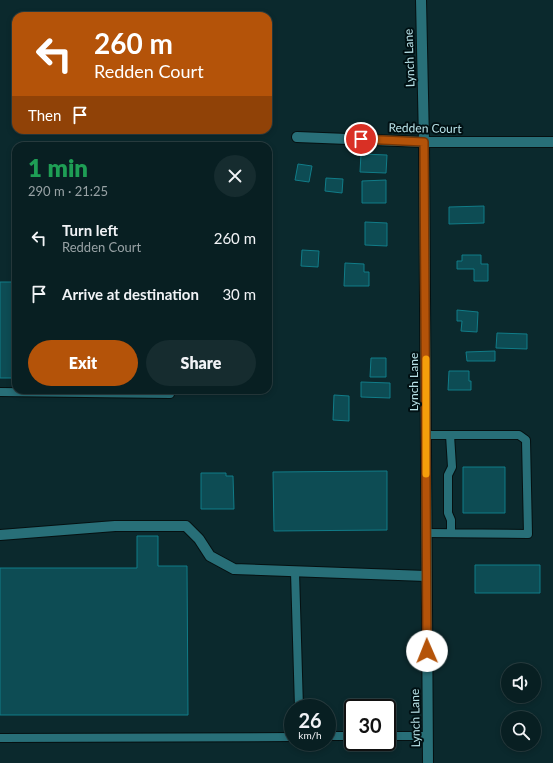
<!DOCTYPE html>
<html lang="en">
<head>
<meta charset="utf-8">
<style>
	:root { --surface:#081f22; --page:#162c2f; --text:#f1f3f6; --muted:#98a2a5; --line:#293d40; --accent:#b45309 }
	body { margin:0; font-family:Lato,sans-serif; background:var(--page); color:var(--text); height:100vh; display:flex; flex-direction:column; font-size:15px; white-space:nowrap }
	* { box-sizing:border-box; margin:0 }
	p { font-size:13px; color:var(--muted) }
	.icon { flex:none; width:22px; height:22px; fill:none; stroke:currentColor; stroke-width:2; stroke-linecap:round; stroke-linejoin:round }
	.map { position:relative; flex:1; overflow:hidden }
	.sheet { position:absolute; left:12px; top:142px; width:260px; height:252px; display:flex; flex-direction:column; background:var(--surface); border-radius:12px; box-shadow:0 2px 6px #0003,0 0 0 1px var(--line) }
	.sheet>* { flex:none }
	.guide { position:absolute; left:12px; top:12px; width:260px; height:122px; border-radius:12px; box-shadow:0 2px 6px #0003,0 0 0 1px var(--line); background:#b45309; color:#fff; overflow:hidden }
	.fabs { position:absolute; left:501px; top:663px; display:grid; gap:8px }
	.fabs a { display:grid; place-items:center; width:40px; height:40px; border-radius:50%; background:var(--surface); box-shadow:0 2px 6px #0003,0 0 0 1px var(--line); font-size:20px }
	.speed { position:absolute; left:284px; top:699px; display:flex; gap:8px; font-size:20px; font-weight:700; text-align:center }
	.speed>* { display:grid; place-content:center; width:52px; height:52px; border-radius:50%; background:var(--surface); box-shadow:0 2px 6px #0003,0 0 0 1px var(--line); line-height:1 }
	.speed small { font-size:10px; font-weight:400 }
	.speed .limit { border:2px solid #111; border-radius:6px; background:#fff; color:#111 }
	.pin { position:absolute; display:grid; place-items:center; width:34px; height:34px; color:#fff; margin:-17px; border:2px solid #fff; border-radius:50%; box-shadow:0 1px 4px #0007 }
	.me { position:absolute; width:44px; margin:-22px; rotate:359deg; stroke-linejoin:round; filter:drop-shadow(0 0 3px #0008) }
	.turn { display:flex; align-items:center; gap:14px; height:84px; padding:0 16px; font-size:18px }
	.turn .icon { width:52px; height:52px; stroke-width:2.5 }
	.turn b { display:block; font-size:28px; line-height:34px }
	.then { display:flex; align-items:center; height:38px; padding:0 16px; background:#0003; gap:8px; font-size:15px }
	.round { display:grid; place-items:center; flex:none; width:42px; height:42px; border-radius:21px; background:var(--page) }
	.headline { display:flex; align-items:center; justify-content:space-between; height:68px; padding:0 16px }
	h1 { font-size:24px; font-weight:800; line-height:30px; color:#1e9e55 }
	.action { display:flex; gap:8px; margin-top:auto; padding:8px 16px }
	.action a { flex:1; height:46px; border-radius:24px; background:var(--accent); color:#fff; font-size:16px; font-weight:800; line-height:46px; text-align:center }
	.action a+a { background:var(--page); color:var(--text) }
	ul { padding:0; list-style:none }
	li { display:flex; align-items:center; gap:12px; height:56px; padding:0 16px }
	li div { flex:1 }
	li b { display:block; font-size:15px }
	li em { font-style:normal }
	.map>svg:first-child { display:block }
</style>
</head>
<body>
<div class="map">
<svg width="553" height="763" viewBox="0 0 553 763">
	<rect width="100%" height="100%" fill="#0b292d"/>
	<path fill="#0d4c54" stroke="#117c88" d="M361 154 387 155 386 173 360 172Z
		M298 164 312 166 309 182 295 180Z
		M326 178 343 179 342 193 325 191Z
		M386 180V203H362V181Z
		M484 206V223L449 224V207Z
		M365 222 387 223V246L365 245Z
		M302 250 319 251 318 267 301 266Z
		M462 255H481V264H488V281H474V269H457V261H462Z
		M345 263 364 264V272H369V286H344Z
		M0 282H16V378H0Z
		M457 310 478 312 477 332 461 331 462 321H457Z
		M497 333 527 334V349L496 348Z
		M495 351V361H467L466 352Z
		M371 358H386V377H370Z
		M449 371H469V381H471V390H448Z
		M361 382 390 383V398L361 397Z
		M334 395 349 396V421L333 420Z
		M463 467H505V513H463Z
		M387 471V530L274 531 273 472Z
		M201 473H226V476H233L234 509H201Z
		M137 536H158V566H187L188 715H0V568H137Z
		M475 565H540V593H475Z"/>
	<g fill="none" stroke-linecap="round" stroke-linejoin="round">
		<g stroke="#051011" stroke-width="10">
			<path id="service" d="M0 392 170 394
				M426 435H519L526 440 528 534 426 533
				M450 435 452 467 448 475V513L451 520V533
				M295 572 299 708
				M327 736H353
				M387 736H428
				M0 738 293 737"/>
		</g>
		<g stroke="#051011" stroke-width="12">
			<path id="minor" d="M421 0 424 142 428 763
				M297 137 424 142H553
				M0 535 115 526H186L199 539 210 556 234 569 426 576"/>
		</g>
		<use href="#service" stroke="#286f78" stroke-width="8"/>
		<use href="#minor" stroke="#286f78" stroke-width="10"/>
	</g>
	<g fill="none" stroke-linecap="round" stroke-linejoin="round">
		<g stroke="#753606" stroke-width="10">
			<path id="route" d="M361 139 424 142 427 651"/>
		</g>
		<use href="#route" stroke="#b45309" stroke-width="7"/>
		<path stroke="#f59e0b" stroke-width="7" d="M426 359V474"/>
	</g>
	<g text-anchor="middle" dominant-baseline="central" stroke-width="4" stroke-linejoin="round" paint-order="stroke">
		<g font-size="12" fill="#b7e1e7" stroke="#001013">
			<text transform="translate(409 58) rotate(-92)">Lynch Lane</text>
			<text transform="translate(425 128) rotate(1)">Redden Court</text>
			<text transform="translate(413 382) rotate(-90)">Lynch Lane</text>
			<text transform="translate(415 718) rotate(-91)">Lynch Lane</text>
		</g>
	</g>
</svg>
<div class="fabs">
<a><svg class="icon" aria-label="sound" viewBox="0 0 24 24"><path d="M4 9h4l5-4v14l-5-4H4zM17 9q2 3 0 6"/></svg></a>
<a><svg class="icon" aria-label="search" viewBox="0 0 24 24"><circle cx="10" cy="10" r="6"/><path d="M15 15l6 6"/></svg></a>
</div>
<div class="speed"><div>26<small>km/h</small></div><div class="limit">30</div></div>
<div class="pin" style="left:361px;top:139px;background:#d93025"><svg class="icon" aria-label="arrive" viewBox="0 0 24 24"><path d="M6 21V4h12l-3 4 3 4H6"/></svg></div>
<svg class="me" style="left:427px;top:651px" viewBox="-20 -20 40 40"><circle r="19" fill="#fff"/><path d="M0-13L10 11 0 6-10 11z" fill="#b45309"/></svg>
<div class="guide">
<div class="turn"><svg class="icon" aria-label="left" viewBox="0 0 24 24"><path d="M17 20v-9H6M10 6l-5 5 5 5"/></svg><div><b>260 m</b>Redden Court</div></div>
<div class="then">Then<svg class="icon" aria-label="arrive" viewBox="0 0 24 24"><path d="M6 21V4h12l-3 4 3 4H6"/></svg></div>
</div>
<section class="sheet">
<div class="headline"><div><h1>1 min</h1><p>290 m · 21:25</p></div><a class="round"><svg class="icon" aria-label="close" viewBox="0 0 24 24"><path d="M6 6l12 12M18 6L6 18"/></svg></a></div>
<ul>
<li><svg class="icon" aria-label="left" viewBox="0 0 24 24"><path d="M17 20v-9H6M10 6l-5 5 5 5"/></svg><div><b>Turn left</b><p>Redden Court</p></div><em>260 m</em></li>
<li><svg class="icon" aria-label="arrive" viewBox="0 0 24 24"><path d="M6 21V4h12l-3 4 3 4H6"/></svg><div><b>Arrive at destination</b></div><em>30 m</em></li>
</ul>
<div class="action"><a>Exit</a><a>Share</a></div>
</section>
</div>
</body>
</html>
